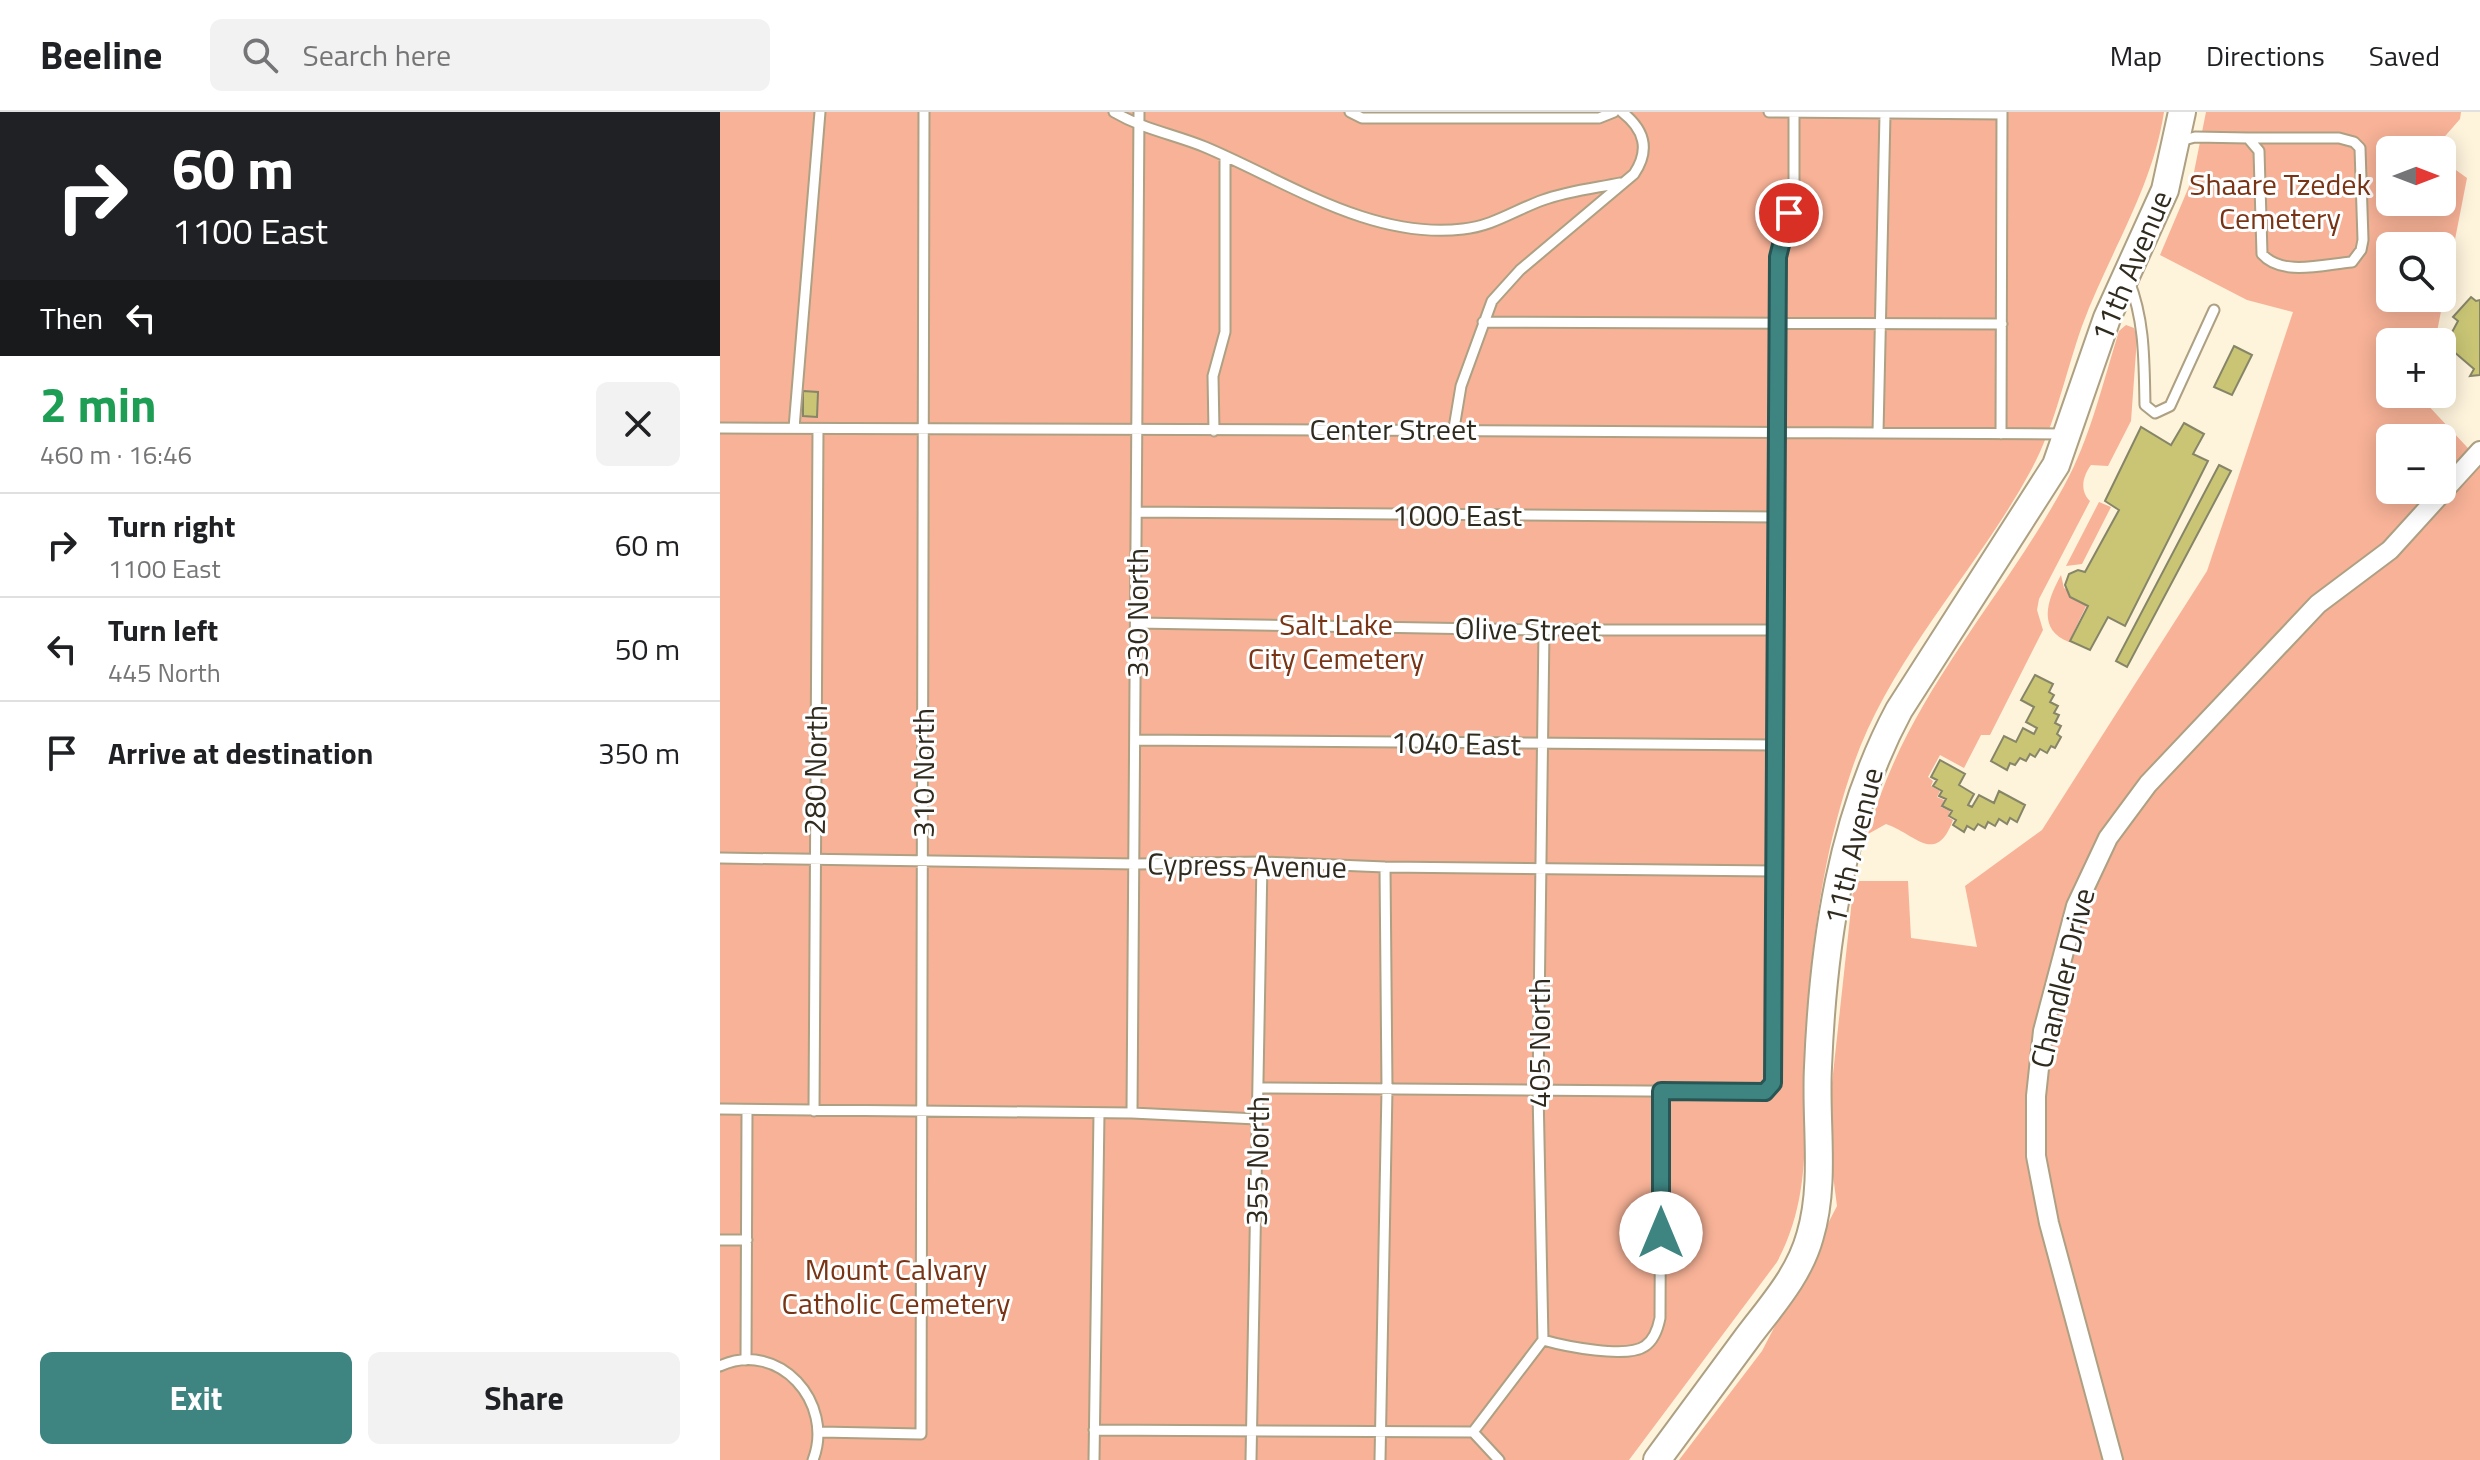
<!DOCTYPE html>
<html lang="en">
<head>
<meta charset="utf-8">
<style>
	:root { --surface:#fff; --page:#f2f2f2; --text:#202124; --muted:#757577; --line:#e0e0e0; --accent:#3e8582 }
	body { margin:0; font-family:"Titillium Web",sans-serif; background:var(--page); color:var(--text); height:100vh; display:flex; flex-direction:column; font-size:30px; white-space:nowrap }
	* { box-sizing:border-box; margin:0 }
	p { font-size:26px; color:var(--muted) }
	.icon { flex:none; width:44px; height:44px; fill:none; stroke:currentColor; stroke-width:2; stroke-linecap:round; stroke-linejoin:round }
	.map { position:relative; flex:1; overflow:hidden }
	.details { display:flex; flex-direction:column; background:var(--surface); width:720px }
	.details>* { flex:none }
	.guide { background:#202124; color:#fff; overflow:hidden }
	.needle { width:52px; rotate:90deg }
	.tools { position:absolute; left:1656px; top:24px; display:grid; gap:16px }
	.tools a { display:grid; place-items:center; width:80px; height:80px; border-radius:12px; background:var(--surface); box-shadow:0 4px 20px #0003; font-size:40px }
	.pin { position:absolute; display:grid; place-items:center; width:68px; height:68px; color:#fff; margin:-34px; border:4px solid #fff; border-radius:50%; box-shadow:0 2px 8px #0007 }
	.me { position:absolute; width:88px; margin:-44px; rotate:0deg; stroke-linejoin:round; filter:drop-shadow(0 0 6px #0008) }
	.turn { display:flex; align-items:center; gap:28px; height:168px; padding:0 40px; font-size:36px }
	.turn .icon { width:104px; height:104px; stroke-width:2.5 }
	.turn b { display:block; font-size:56px; line-height:68px }
	.then { display:flex; align-items:center; height:76px; padding:0 40px; background:#0003; gap:16px; font-size:30px }
	.round { display:grid; place-items:center; flex:none; width:84px; height:84px; border-radius:12px; background:var(--page) }
	.head { display:flex; align-items:center; justify-content:space-between; height:136px; padding:0 40px }
	h1 { font-size:48px; font-weight:700; line-height:60px; color:#1e9e55 }
	.button { display:flex; gap:16px; margin-top:auto; padding:16px 40px }
	.button a { flex:1; height:92px; border-radius:12px; background:var(--accent); color:#fff; font-size:32px; font-weight:700; line-height:92px; text-align:center }
	.button a+a { background:var(--page); color:var(--text) }
	ul { padding:0; list-style:none }
	li { display:flex; align-items:center; gap:24px; height:104px; padding:0 40px; border-top:2px solid var(--line) }
	li div { flex:1 }
	li b { display:block; font-size:30px }
	li em { font-style:normal }
	header { display:flex; align-items:center; gap:48px; box-sizing:border-box; height:112px; padding:0 40px; background:var(--surface); border-bottom:2px solid var(--line) }
	header strong { font-size:38px }
	nav { display:flex; gap:44px; margin-inline-start:auto; font-size:28px }
	.search { width:560px; height:72px; background:var(--page); display:flex; align-items:center; gap:20px; box-sizing:border-box; padding:0 28px; border-radius:12px; color:var(--muted); font-size:30px }
	main { display:flex; flex:1; min-height:0 }
	.map>svg:first-child { display:block }
</style>
</head>
<body>
<header>
<strong>Beeline</strong>
<div class="search"><svg class="icon" aria-label="search" viewBox="0 0 24 24"><circle cx="10" cy="10" r="6"/><path d="M15 15l6 6"/></svg>Search here</div>
<nav><a>Map</a><a>Directions</a><a>Saved</a></nav>
</header>
<main>
<section class="details">
<div class="guide">
<div class="turn"><svg class="icon" aria-label="right" viewBox="0 0 24 24"><path d="M7 20v-9h11M14 6l5 5-5 5"/></svg><div><b>60 m</b>1100 East</div></div>
<div class="then">Then<svg class="icon" aria-label="left" viewBox="0 0 24 24"><path d="M17 20v-9H6M10 6l-5 5 5 5"/></svg></div>
</div>
<div class="head"><div><h1>2 min</h1><p>460 m · 16:46</p></div><a class="round"><svg class="icon" aria-label="close" viewBox="0 0 24 24"><path d="M6 6l12 12M18 6L6 18"/></svg></a></div>
<ul>
<li><svg class="icon" aria-label="right" viewBox="0 0 24 24"><path d="M7 20v-9h11M14 6l5 5-5 5"/></svg><div><b>Turn right</b><p>1100 East</p></div><em>60 m</em></li>
<li><svg class="icon" aria-label="left" viewBox="0 0 24 24"><path d="M17 20v-9H6M10 6l-5 5 5 5"/></svg><div><b>Turn left</b><p>445 North</p></div><em>50 m</em></li>
<li><svg class="icon" aria-label="arrive" viewBox="0 0 24 24"><path d="M6 21V4h12l-3 4 3 4H6"/></svg><div><b>Arrive at destination</b></div><em>350 m</em></li>
</ul>
<div class="button"><a>Exit</a><a>Share</a></div>
</section>
<div class="map">
<svg width="1760" height="1348" viewBox="0 0 1760 1348">
	<rect width="100%" height="100%" fill="#fef3db"/>
	<path fill="#f7b297" fill-rule="evenodd" d="M0 0H1444C1432 78 1389 141 1362 214 1345 262 1335 315 1310 360 1254 463 1166 550 1130 663 1103 744 1092 829 1086 913 1080 997 1098 1073 1057 1150L909 1348H0Z
		M1486 0H1741L1740 7 1713 38H1670V90H1722V48L1747 66 1715 230H1670V282H1705L1704 289 1760 349V1348H959L1042 1239 1117 1094 1107 1017 1134 769H1188L1191 826 1257 835 1245 774 1322 718 1487 459 1573 200 1527 188 1440 143 1473 65ZM1670 134H1722V186H1670ZM1670 326H1722V378H1670Z
		M1406 213 1414 216 1417 226 1411 309 1388 354 1371 353C1363 364 1359 378 1370 389L1319 487 1317 498 1323 518 1270 623H1261L1244 656 1220 643 1208 665 1213 669 1211 674 1220 679 1217 685 1224 688 1221 695 1230 699 1228 705 1233 708C1216 755 1194 721 1166 712L1148 722C1185 586 1279 493 1344 374 1370 327 1383 270 1399 219Z
		M1379 390 1391 395 1362 452 1346 454Z
		M1341 463 1344 476 1368 490 1349 530C1316 517 1328 487 1341 463Z"/>
	<path fill="#c9c575" stroke="#868568" stroke-width="2" d="M1751 185 1756 189 1760 188V263L1750 264 1754 257 1733 239 1730 224 1738 209 1733 205Z
		M1514 234 1532 243 1512 283 1494 275Z
		M83 279 98 280 97 305 83 304Z
		M1464 311 1484 322 1473 342 1488 349 1405 514 1388 505 1370 538 1350 529 1368 494 1350 485 1345 473 1349 462 1358 458 1365 460 1399 398 1385 389 1421 315 1451 333Z
		M1499 353 1511 359 1407 555 1396 549Z
		M1315 563 1333 572 1329 580 1334 583 1330 590 1338 594 1334 601 1339 603 1335 611 1341 614 1337 622 1341 625 1335 636 1331 634 1327 641 1320 637 1315 645 1310 642 1306 649 1300 646 1295 653 1290 651 1287 658 1271 649 1284 624 1296 630 1303 616 1314 622 1317 616 1306 610 1314 595 1301 588Z
		M1220 648 1245 662 1239 673 1254 682 1248 693 1252 695 1259 683 1274 691 1279 679 1305 693 1297 710 1290 706 1287 712 1279 707 1275 714 1268 710 1265 716 1258 712 1254 718 1247 714 1244 720 1233 713 1236 708 1229 704 1232 699 1222 694 1226 687 1219 684 1222 679 1213 674 1217 668 1211 665Z"/>
	<g fill="none" stroke-linecap="round" stroke-linejoin="round">
		<g stroke="#ada083" stroke-width="13">
			<path id="lane" d="M394 0C425 18 453 22 485 35 566 69 651 128 743 117 773 114 795 98 823 88 847 79 875 76 900 71
				M630 0 642 6H879L894 0
				M1049 0 1282 2
				M1460 29 1475 25 1528 26 1539 39 1542 142C1562 165 1605 152 1632 150L1641 138 1643 128 1640 36 1634 30 1619 26H1528
				M1409 169C1425 209 1424 250 1425 293L1435 301 1450 294 1494 198
				M763 210 1282 212
				M0 316C448 317 895 319 1343 322
				M74 316 100 0
				M734 316 741 274 772 189 800 158 914 62C930 38 925 18 902 0
				M494 319 493 264 505 220V46
				M1158 321 1165 2
				M1281 322 1282 0
				M417 400 1056 405
				M417 511 824 518H1055
				M416 628 1055 633
				M0 746 416 752 542 750 665 755 1054 759
				M539 976 1045 980 1053 971 1058 145 1074 80V0
				M0 997 412 1001 537 1007
				M94 999 98 317
				M412 1001 419 0
				M0 1128H27
				M823 1228C844 1234 907 1247 925 1234 934 1228 938 1216 940 1206L941 979
				M26 1248 27 998
				M0 1254C59 1227 115 1291 93 1348
				M374 1318 753 1320
				M100 1320 201 1322 204 0
				M753 1320 823 1228 818 978 824 518
				M753 1320 779 1348
				M374 1348 379 1001
				M531 1348 542 750
				M660 1348 667 977 665 755"/>
		</g>
		<g stroke="#ada083" stroke-width="22">
			<path id="street" d="M1393 1348 1329 1111 1316 1044V984L1323 919 1356 794 1388 726 1428 672 1598 492 1670 438 1760 339"/>
		</g>
		<g stroke="#ada083" stroke-width="30">
			<path id="secondary" d="M937 1348C967 1307 997 1267 1027 1226 1051 1194 1079 1164 1090 1124 1106 1071 1095 1010 1098 955 1103 832 1121 706 1179 598L1336 353 1387 206 1445 78 1462 0"/>
		</g>
		<use href="#lane" stroke="#fff" stroke-width="9"/>
		<use href="#street" stroke="#fff" stroke-width="18"/>
		<use href="#secondary" stroke="#fff" stroke-width="26"/>
	</g>
	<g fill="none" stroke-linecap="round" stroke-linejoin="round">
		<g stroke="#285654" stroke-width="20">
			<path id="route" d="M941 1121V979L1045 980 1053 971 1058 145 1069 101"/>
		</g>
		<use href="#route" stroke="#3e8582" stroke-width="14"/>
	</g>
	<g text-anchor="middle" dominant-baseline="central" stroke-width="6" stroke-linejoin="round" paint-order="stroke">
		<g font-size="30" fill="#793415" stroke="#fff">
			<text x="1560" y="72">Shaare Tzedek<tspan x="1560" dy="34">Cemetery</tspan></text>
			<text x="616" y="512">Salt Lake<tspan x="616" dy="34">City Cemetery</tspan></text>
			<text x="176" y="1157">Mount Calvary<tspan x="176" dy="34">Catholic Cemetery</tspan></text>
		</g>
		<g font-size="30" fill="#302b1f" stroke="#fff">
			<text transform="translate(1411 154) rotate(-67)">11th Avenue</text>
			<text x="673" y="317">Center Street</text>
			<text x="737" y="403">1000 East</text>
			<text transform="translate(417 501) rotate(-90)">330 North</text>
			<text transform="translate(808 517) rotate(1)">Olive Street</text>
			<text transform="translate(736 631) rotate(1)">1040 East</text>
			<text transform="translate(95 658) rotate(-89)">280 North</text>
			<text transform="translate(203 661) rotate(-90)">310 North</text>
			<text transform="translate(1133 734) rotate(-76)">11th Avenue</text>
			<text transform="translate(527 753) rotate(1)">Cypress Avenue</text>
			<text transform="translate(1342 866) rotate(-76)">Chandler Drive</text>
			<text transform="translate(819 931) rotate(-90)">405 North</text>
			<text transform="translate(537 1049) rotate(-89)">355 North</text>
		</g>
	</g>
</svg>
<div class="tools">
<a><svg class="needle" viewBox="-14 -14 28 28"><path d="M0-13l5 13h-10z" fill="#e53935"/><path d="M0 13l5-13h-10z" fill="#757577"/></svg></a>
<a><svg class="icon" aria-label="search" viewBox="0 0 24 24"><circle cx="10" cy="10" r="6"/><path d="M15 15l6 6"/></svg></a>
<a>+</a>
<a>−</a>
</div>
<div class="pin" style="left:1069px;top:101px;background:#d93025"><svg class="icon" aria-label="arrive" viewBox="0 0 24 24"><path d="M6 21V4h12l-3 4 3 4H6"/></svg></div>
<svg class="me" style="left:941px;top:1121px" viewBox="-20 -20 40 40"><circle r="19" fill="#fff"/><path d="M0-13L10 11 0 6-10 11z" fill="#3e8582"/></svg>
</div>
</main>
</body>
</html>
